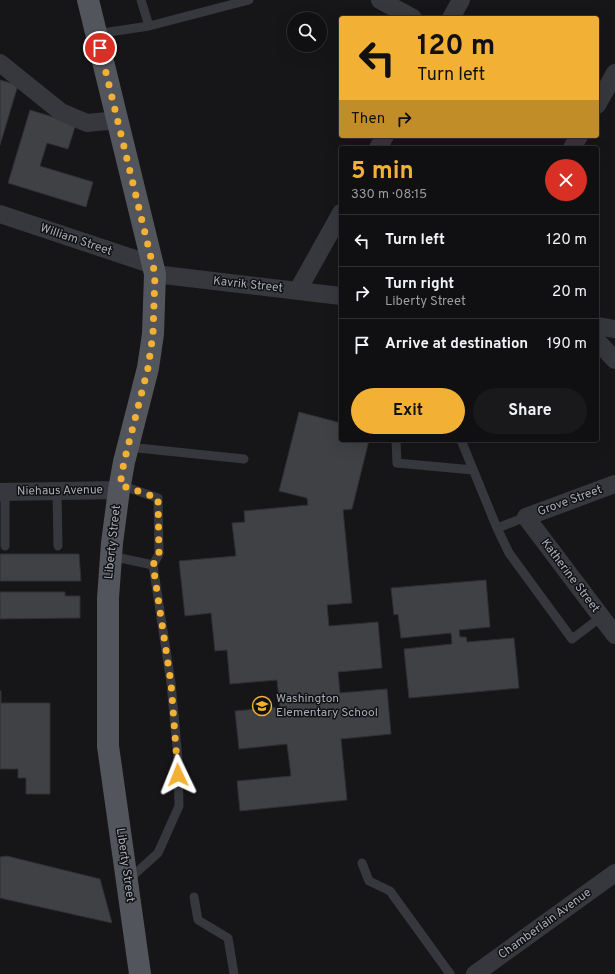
<!DOCTYPE html>
<html lang="en">
<head>
<meta charset="utf-8">
<style>
	:root { --surface:#101012; --page:#19191b; --text:#f1f3f6; --muted:#9c9d9f; --line:#303032; --accent:#f2b134 }
	body { margin:0; font-family:Overpass,sans-serif; background:var(--page); color:var(--text); height:100vh; display:flex; flex-direction:column; font-size:15px; white-space:nowrap }
	* { box-sizing:border-box; margin:0 }
	p { font-size:13px; color:var(--muted) }
	.icon { flex:none; width:22px; height:22px; fill:none; stroke:currentColor; stroke-width:2; stroke-linecap:round; stroke-linejoin:round }
	.map { position:relative; flex:1; overflow:hidden }
	.side { position:absolute; left:339px; top:146px; width:260px; height:296px; display:flex; flex-direction:column; background:var(--surface); border-radius:4px; box-shadow:0 4px 16px #0002,0 0 0 1px var(--line) }
	.side>* { flex:none }
	.banner { position:absolute; left:339px; top:16px; width:260px; height:122px; border-radius:4px; box-shadow:0 4px 16px #0002,0 0 0 1px var(--line); background:#f2b134; color:#111; overflow:hidden }
	.fabs { position:absolute; left:287px; top:12px; display:grid; gap:8px }
	.fabs a { display:grid; place-items:center; width:40px; height:40px; border-radius:50%; background:var(--surface); box-shadow:0 4px 16px #0002,0 0 0 1px var(--line); font-size:20px }
	.pin { position:absolute; display:grid; place-items:center; width:34px; height:34px; color:#fff; margin:-17px; border:2px solid #fff; border-radius:50%; box-shadow:0 1px 4px #0007 }
	.me { position:absolute; width:44px; margin:-22px; rotate:358deg; stroke-linejoin:round; filter:drop-shadow(0 0 3px #0008) }
	.turn { display:flex; align-items:center; gap:14px; height:84px; padding:0 12px; font-size:18px }
	.turn .icon { width:52px; height:52px; stroke-width:2.5 }
	.turn b { display:block; font-size:28px; line-height:34px }
	.then { display:flex; align-items:center; height:38px; padding:0 12px; background:#0003; gap:8px; font-size:15px }
	.round { display:grid; place-items:center; flex:none; width:42px; height:42px; border-radius:21px; background:var(--page) }
	.summary { display:flex; align-items:center; justify-content:space-between; height:68px; padding:0 12px }
	h1 { font-size:24px; font-weight:700; line-height:30px; color:var(--accent) }
	.cta { display:flex; gap:8px; margin-top:auto; padding:8px 12px }
	.cta a { flex:1; height:46px; border-radius:24px; background:var(--accent); color:#111; font-size:16px; font-weight:700; line-height:46px; text-align:center }
	.cta a+a { background:var(--page); color:var(--text) }
	ul { padding:0; list-style:none }
	li { display:flex; align-items:center; gap:12px; height:52px; padding:0 12px; border-top:1px solid var(--line) }
	li div { flex:1 }
	li b { display:block; font-size:15px }
	li em { font-style:normal }
	.map>svg:first-child { display:block }
</style>
</head>
<body>
<div class="map">
<svg width="615" height="974" viewBox="0 0 615 974">
	<rect width="100%" height="100%" fill="#161618"/>
	<path fill="#404145" stroke="#303034" d="M0 80 18 85 0 145Z
		M30 110 76 124 68 149 47 143 40 166 93 182 86 207 8 183Z
		M299 412 341 423V440H369L352 509 343 510 352 603 327 605 329 626 378 622 382 668 338 672 340 693 387 689 391 734 341 739 347 800 240 811 237 781 291 776 287 744 239 749 235 711 280 707 277 680 230 684 227 650 215 651 211 613 185 616 179 561 236 556 232 523 245 522 244 511 308 505 307 498 279 491Z
		M0 554H79L81 581H0Z
		M486 580 490 627 459 630 460 637H466L467 642 514 638 519 688 409 698 404 649 452 644 451 633 401 638 398 614 394 615 391 588Z
		M0 592H65V596H80V618L0 619Z
		M0 691H1V703H50V794H26V778H18V769H0Z
		M7 856 100 879 112 923 0 898V857Z"/>
	<g fill="none" stroke-linecap="round" stroke-linejoin="round">
		<path stroke="#37383d" stroke-width="9" d="M141 0 149 26
			M96 34 149 26 249 0
			M396 440 397 463 473 470
			M461 440 497 528 526 517
			M128 447 244 459
			M120 485 158 498 159 554 153 565 171 683 178 759 179 806 158 853 128 880
			M57 491 58 546
			M5 492V546
			M497 528 509 553 572 639 601 617
			M111 556 153 565
			M362 863 369 881 390 891 450 974
			M194 897 198 920 228 938 234 974"/>
		<path stroke="#37383d" stroke-width="18" d="M380 0 413 18
			M451 18 461 0
			M0 63 61 112 87 123 118 120
			M597 105 615 73
			M378 148 385 136
			M572 148 579 136
			M0 214 153 265
			M155 274 341 296
			M298 290 341 213
			M597 326 615 329
			M597 341 615 360
			M615 484 526 517 615 635
			M0 492 119 490
			M475 974 615 873"/>
		<path stroke="#53555c" stroke-width="22" d="M88 0 155 274 153 334 148 368 124 462 119 490 112 543 108 598V746L140 974"/>
	</g>
	<g fill="none" stroke-linecap="round" stroke-linejoin="round">
		<path stroke="#f2b134" stroke-width="7" stroke-dasharray="0 12.6" d="M100 48 155 274 153 334 148 368 124 462 120 485 158 498 159 554 153 565 171 683 178 775"/>
	</g>
	<defs>
		<g id="school-ring" transform="scale(1)"><circle r="9.5" fill="#111113" stroke="#f2b134" stroke-width="1.5"/><path d="M0-5L7-2L0 1L-7-2ZM-4 1L0 2.5L4 1V4Q0 6-4 4Z" fill="#f2b134"/></g>
	</defs>
	<g fill-rule="evenodd">
		<use href="#school-ring" x="262" y="706"/>
	</g>
	<g text-anchor="middle" dominant-baseline="central" stroke-width="3" stroke-linejoin="round" paint-order="stroke">
		<g font-size="12" fill="#a8adb8" stroke="#111113">
			<text transform="translate(76 240) rotate(19)">William Street</text>
			<text transform="translate(248 285) rotate(6)">Kavrik Street</text>
			<text transform="translate(60 491) rotate(-1)">Niehaus Avenue</text>
			<text transform="translate(570 501) rotate(-20)">Grove Street</text>
			<text transform="translate(113 542) rotate(-84)">Liberty Street</text>
			<text transform="translate(570 576) rotate(53)">Katherine Street</text>
			<text transform="translate(125 865) rotate(82)">Liberty Street</text>
			<text transform="translate(545 924) rotate(-36)">Chamberlain Avenue</text>
		</g>
		<g font-size="12" fill="#a8adb8" stroke="#111113" text-anchor="start">
			<text x="276" y="699">Washington<tspan x="276" dy="14">Elementary School</tspan></text>
		</g>
	</g>
</svg>
<div class="fabs">
<a><svg class="icon" aria-label="search" viewBox="0 0 24 24"><circle cx="10" cy="10" r="6"/><path d="M15 15l6 6"/></svg></a>
</div>
<div class="pin" style="left:100px;top:48px;background:#d93025"><svg class="icon" aria-label="arrive" viewBox="0 0 24 24"><path d="M6 21V4h12l-3 4 3 4H6"/></svg></div>
<svg class="me" style="left:178px;top:775px" viewBox="-20 -20 40 40"><path d="M0-17L14 15 0 8-14 15z" fill="#f2b134" stroke="#fff" stroke-width="4"/></svg>
<div class="banner">
<div class="turn"><svg class="icon" aria-label="left" viewBox="0 0 24 24"><path d="M17 20v-9H6M10 6l-5 5 5 5"/></svg><div><b>120 m</b>Turn left</div></div>
<div class="then">Then<svg class="icon" aria-label="right" viewBox="0 0 24 24"><path d="M7 20v-9h11M14 6l5 5-5 5"/></svg></div>
</div>
<section class="side">
<div class="summary"><div><h1>5 min</h1><p>330 m · 08:15</p></div><a class="round" style="background:#d93025;color:#fff"><svg class="icon" aria-label="close" viewBox="0 0 24 24"><path d="M6 6l12 12M18 6L6 18"/></svg></a></div>
<ul>
<li><svg class="icon" aria-label="left" viewBox="0 0 24 24"><path d="M17 20v-9H6M10 6l-5 5 5 5"/></svg><div><b>Turn left</b></div><em>120 m</em></li>
<li><svg class="icon" aria-label="right" viewBox="0 0 24 24"><path d="M7 20v-9h11M14 6l5 5-5 5"/></svg><div><b>Turn right</b><p>Liberty Street</p></div><em>20 m</em></li>
<li><svg class="icon" aria-label="arrive" viewBox="0 0 24 24"><path d="M6 21V4h12l-3 4 3 4H6"/></svg><div><b>Arrive at destination</b></div><em>190 m</em></li>
</ul>
<div class="cta"><a>Exit</a><a>Share</a></div>
</section>
</div>
</body>
</html>
